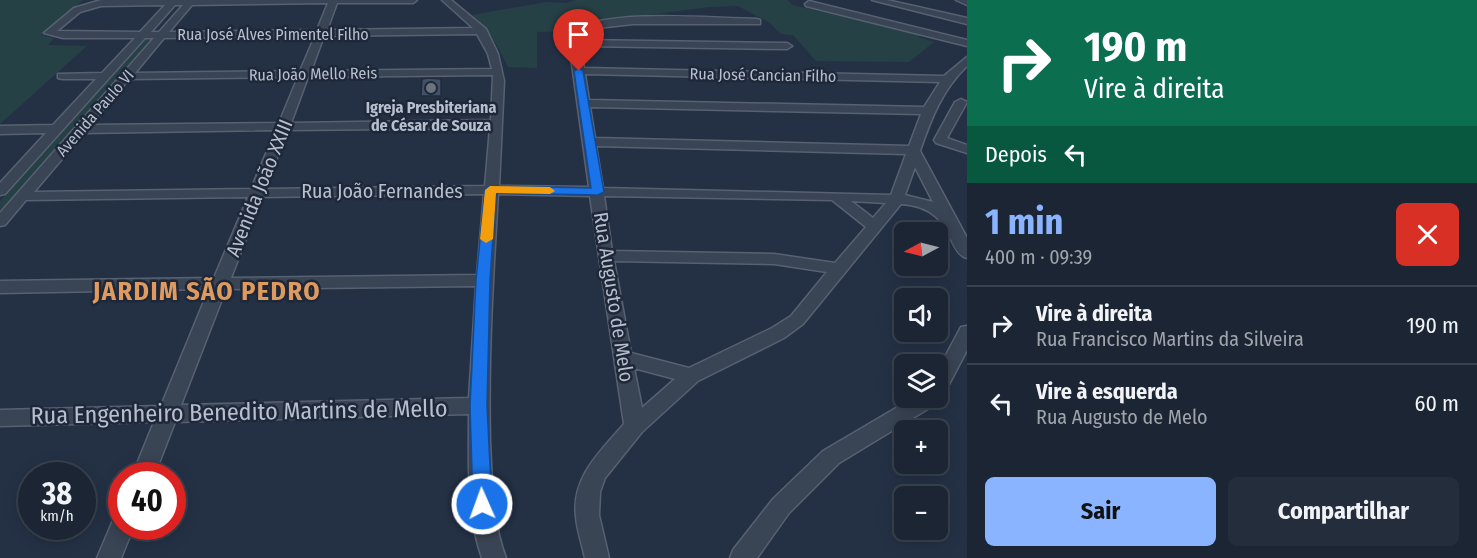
<!DOCTYPE html>
<html lang="pt">
<head>
<meta charset="utf-8">
<style>
	:root { --surface:#1b2534; --page:#242d3c; --text:#f1f3f6; --muted:#a0a5ac; --line:#39424f; --accent:#8ab4ff }
	body { margin:0; font-family:"Fira Sans Condensed",sans-serif; background:var(--page); color:var(--text); height:100vh; display:flex; flex-direction:column; font-size:22px; white-space:nowrap }
	* { box-sizing:border-box; margin:0 }
	p { font-size:20px; color:var(--muted) }
	.icon { flex:none; width:33px; height:33px; fill:none; stroke:currentColor; stroke-width:2; stroke-linecap:round; stroke-linejoin:round }
	.map { position:relative; flex:1; overflow:hidden }
	.details { display:flex; flex-direction:column; background:var(--surface); width:510px }
	.details>* { flex:none }
	.top-card { background:#0b6e4f; color:#fff; overflow:hidden }
	.needle { width:39px; rotate:263deg }
	.tools { position:absolute; left:894px; top:222px; display:grid; gap:12px }
	.tools a { display:grid; place-items:center; width:54px; height:54px; border-radius:9px; background:var(--surface); box-shadow:0 3px 15px #0003,0 0 0 2px var(--line); font-size:30px }
	.speed { position:absolute; left:18px; top:462px; display:flex; gap:12px; font-size:30px; font-weight:700; text-align:center }
	.speed>* { display:grid; place-content:center; width:78px; height:78px; border-radius:50%; background:var(--surface); box-shadow:0 3px 15px #0003,0 0 0 2px var(--line); line-height:1 }
	.speed small { font-size:15px; font-weight:400 }
	.speed .limit { border:9px solid #d22; background:#fff; color:#111 }
	.pin { position:absolute; display:grid; place-items:center; width:51px; height:51px; color:#fff; margin:-62px -26px; border-radius:50% 50% 50% 0; rotate:-45deg; box-shadow:0 0 6px #0007 }
	.pin .icon { rotate:45deg }
	.me { position:absolute; width:66px; margin:-33px; rotate:358deg; stroke-linejoin:round; filter:drop-shadow(0 0 4px #0008) }
	.turn { display:flex; align-items:center; gap:21px; height:126px; padding:0 18px; font-size:27px }
	.turn .icon { width:78px; height:78px; stroke-width:2.5 }
	.turn b { display:block; font-size:42px; line-height:51px }
	.then { display:flex; align-items:center; height:57px; padding:0 18px; background:#0003; gap:12px; font-size:22px }
	.round { display:grid; place-items:center; flex:none; width:63px; height:63px; border-radius:9px; background:var(--page) }
	.summary { display:flex; align-items:center; justify-content:space-between; height:102px; padding:0 18px }
	h1 { font-size:36px; font-weight:700; line-height:45px; color:var(--accent) }
	.button { display:flex; gap:12px; margin-top:auto; padding:12px 18px }
	.button a { flex:1; height:69px; border-radius:9px; background:var(--accent); color:#111; font-size:24px; font-weight:700; line-height:69px; text-align:center }
	.button a+a { background:var(--page); color:var(--text) }
	ul { padding:0; list-style:none }
	li { display:flex; align-items:center; gap:18px; height:78px; padding:0 18px; border-top:2px solid var(--line) }
	li div { flex:1 }
	li b { display:block; font-size:22px }
	li em { font-style:normal }
	main { display:flex; flex:1; min-height:0 }
	.map>svg:first-child { display:block }
</style>
</head>
<body>
<main>
<div class="map">
<svg width="967" height="558" viewBox="0 0 967 558">
	<rect width="100%" height="100%" fill="#243145"/>
	<path fill="#264146" d="M0 0H83L41 35 54 38 48 45 87 46 0 124Z
		M576 0H788L792 5 922 34 918 37 934 42 909 62 816 61 793 35 781 34 770 23 738 6 709 7 572 25 564 31 537 32V68L508 67C498 47 490 29 472 15L546 2 566 3Z
		M147 37H154L0 211V201Z"/>
	<path fill="#435167" stroke="#202a3b" stroke-width="1.5" d="M428 78 441 79V96H421L422 79Z"/>
	<g fill="none" stroke-linecap="round" stroke-linejoin="round">
		<g stroke="#576171" stroke-width="3">
			<path id="minor" d="M101 0H417L413 3H337L327 30 473 28 442 0H451L486 29 498 54 504 81 499 186 589 187 569 43 571 29C622 9 701 18 757 19L760 20V24H633L589 29 579 32 580 40 787 43 792 46 787 49 581 46 584 68 944 76 967 57V66C942 90 931 119 920 151L967 238V258C946 253 955 207 901 204L803 324 784 338 698 381 642 432 605 478 600 492 599 515 609 558H585C582 544 577 530 576 517 571 477 601 451 624 424L590 196 498 194C493 277 488 359 490 441 492 480 492 521 506 558H482C466 513 469 462 469 414L175 422 154 476H132L154 422 0 426V410L161 406 209 289 0 293V281L214 278 248 197 26 200 5 225 0 226V213L154 38H145L5 194 0 195V183L46 133 0 134V126L53 125 96 79H62L58 78V74L102 73 135 38H63L44 33 74 8ZM328 3 317 30 169 32 192 5ZM165 5 140 32 57 31 80 12 101 6ZM175 5H183L159 32H151ZM477 34 488 54 492 69 311 71 324 36ZM315 36 300 71 135 73 164 38ZM585 74 940 82 924 107 589 100ZM493 75 491 120 291 123 308 77ZM298 77 279 123 90 125 129 79ZM590 107 921 114 909 146 595 138ZM490 128 485 186 265 189 288 130ZM276 130 251 189 34 192 84 133ZM596 146 906 154 891 195 603 188ZM915 167 933 202 905 195ZM484 194 477 275 231 278 262 197ZM604 196 832 200 866 227 835 263 774 254 612 251ZM851 201 886 203 873 218ZM614 261 774 264 827 272 791 316 772 328 689 368 631 353ZM476 286 469 398 181 405 226 289ZM634 368 675 379 642 408Z
				M872 0H887L967 18V24Z
				M956 0H967V5Z
				M809 1 967 40V46L806 6 805 4Z
				M961 99 967 102 947 138 967 145V153L936 143 934 140 955 102Z
				M967 326V350L945 392 938 394V370L961 327Z
				M938 395 939 398 936 404 839 463 789 513 757 558H730L733 550 773 499 823 451 913 398H938Z
				M122 515V526H134L121 558H97L114 518Z"/>
		</g>
		<use href="#minor" fill="#394454" fill-rule="evenodd"/>
	</g>
	<path fill="#1a73e8" stroke="#114b97" stroke-width="1.5" d="M579 68 583 71 604 192 598 195 496 193 490 280 487 406 492 504 489 510 482 512 475 510 473 504 470 406 476 280 485 190 490 186 591 188 574 71Z"/>
	<path fill="#f59e0b" d="M490 186 550 187 555 191 550 194 496 193 493 239 486 243 480 239 485 190Z"/>
	<circle fill="#6b7280" stroke="#1e2839" stroke-width="2" cx="431" cy="88" r="6"/>
	<g text-anchor="middle" dominant-baseline="central" stroke-width="5" stroke-linejoin="round" paint-order="stroke">
		<g font-size="16" fill="#b6bfce" stroke="#1e2839">
			<text x="273" y="34">Rua José Alves Pimentel Filho</text>
			<text transform="translate(313 74) rotate(-1)">Rua João Mello Reis</text>
			<text transform="translate(763 75) rotate(1)">Rua José Cancian Filho</text>
			<text transform="translate(95 113) rotate(-49)">Avenida Paulo VI</text>
		</g>
		<g font-size="16" font-weight="bold" fill="#b6bfce" stroke="#1e2839">
			<text x="431" y="107">Igreja Presbiteriana<tspan x="431" dy="18">de César de Souza</tspan></text>
		</g>
		<g font-size="20" fill="#b6bfce" stroke="#1e2839">
			<text transform="translate(259 188) rotate(-68)">Avenida João XXIII</text>
			<text x="382" y="191">Rua João Fernandes</text>
			<text transform="translate(614 297) rotate(81)">Rua Augusto de Melo</text>
		</g>
		<g font-size="24" fill="#b6bfce" stroke="#1e2839">
			<text transform="translate(239 412) rotate(-1)">Rua Engenheiro Benedito Martins de Mello</text>
		</g>
		<g font-size="26" font-weight="bold" letter-spacing="1.5" fill="#df9a60" stroke="#1e2839">
			<text x="207" y="291">JARDIM SÃO PEDRO</text>
		</g>
	</g>
</svg>
<div class="tools">
<a><svg class="needle" viewBox="-14 -14 28 28"><path d="M0-13l5 13h-10z" fill="#e53935"/><path d="M0 13l5-13h-10z" fill="#a0a5ac"/></svg></a>
<a><svg class="icon" aria-label="sound" viewBox="0 0 24 24"><path d="M4 9h4l5-4v14l-5-4H4zM17 9q2 3 0 6"/></svg></a>
<a><svg class="icon" aria-label="layers" viewBox="0 0 24 24"><path d="M12 4l9 5-9 5-9-5zM3 14l9 5 9-5"/></svg></a>
<a>+</a>
<a>−</a>
</div>
<div class="speed"><div>38<small>km/h</small></div><div class="limit">40</div></div>
<div class="pin" style="left:579px;top:71px;background:#d93025"><svg class="icon" aria-label="arrive" viewBox="0 0 24 24"><path d="M6 21V4h12l-3 4 3 4H6"/></svg></div>
<svg class="me" style="left:482px;top:504px" viewBox="-20 -20 40 40"><circle r="17" fill="#1a73e8" stroke="#fff" stroke-width="3"/><path d="M0-11L8 9 0 5-8 9z" fill="#fff"/></svg>
</div>
<section class="details">
<div class="top-card">
<div class="turn"><svg class="icon" aria-label="right" viewBox="0 0 24 24"><path d="M7 20v-9h11M14 6l5 5-5 5"/></svg><div><b>190 m</b>Vire à direita</div></div>
<div class="then">Depois<svg class="icon" aria-label="left" viewBox="0 0 24 24"><path d="M17 20v-9H6M10 6l-5 5 5 5"/></svg></div>
</div>
<div class="summary"><div><h1>1 min</h1><p>400 m · 09:39</p></div><a class="round" style="background:#d93025;color:#fff"><svg class="icon" aria-label="close" viewBox="0 0 24 24"><path d="M6 6l12 12M18 6L6 18"/></svg></a></div>
<ul>
<li><svg class="icon" aria-label="right" viewBox="0 0 24 24"><path d="M7 20v-9h11M14 6l5 5-5 5"/></svg><div><b>Vire à direita</b><p>Rua Francisco Martins da Silveira</p></div><em>190 m</em></li>
<li><svg class="icon" aria-label="left" viewBox="0 0 24 24"><path d="M17 20v-9H6M10 6l-5 5 5 5"/></svg><div><b>Vire à esquerda</b><p>Rua Augusto de Melo</p></div><em>60 m</em></li>
</ul>
<div class="button"><a>Sair</a><a>Compartilhar</a></div>
</section>
</main>
</body>
</html>
